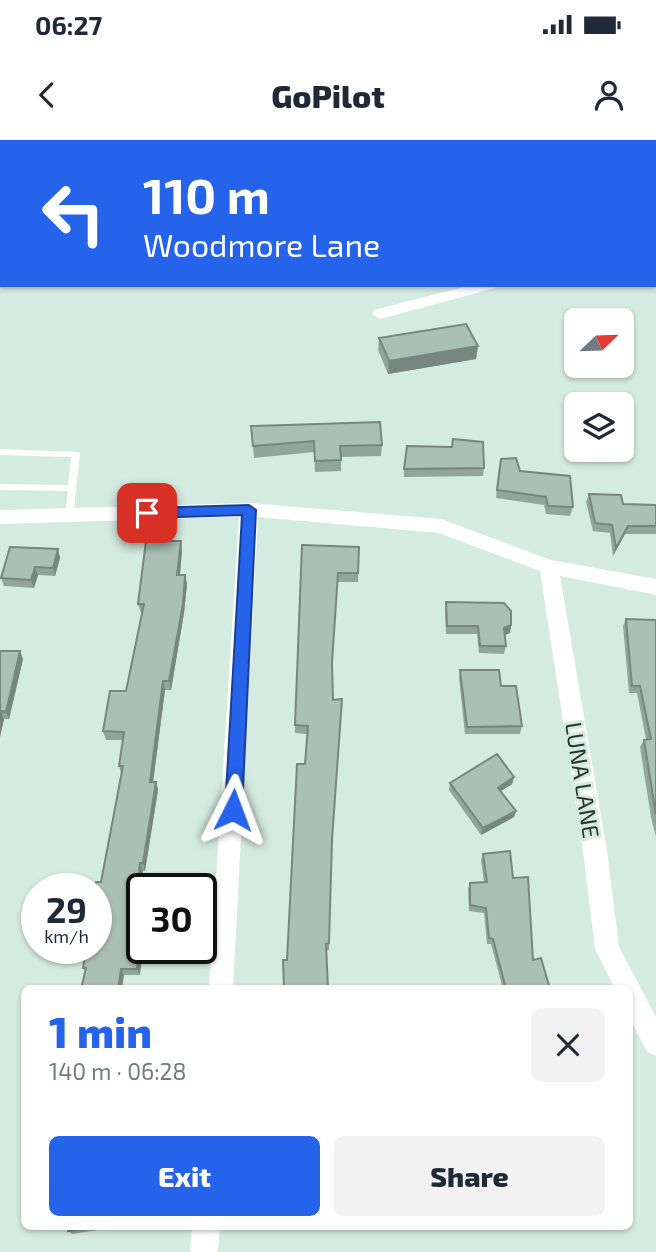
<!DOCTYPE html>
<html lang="en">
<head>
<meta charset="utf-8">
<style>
	:root { --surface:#fff; --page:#f2f2f3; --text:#1f2937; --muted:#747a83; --accent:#2563eb }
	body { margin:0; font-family:"Exo 2",sans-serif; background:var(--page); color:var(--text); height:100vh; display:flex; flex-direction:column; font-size:26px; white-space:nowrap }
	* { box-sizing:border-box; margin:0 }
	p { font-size:23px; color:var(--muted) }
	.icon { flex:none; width:38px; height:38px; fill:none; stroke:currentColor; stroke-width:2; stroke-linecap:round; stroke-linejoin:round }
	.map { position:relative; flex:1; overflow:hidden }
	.panel { position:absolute; left:21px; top:845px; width:612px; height:245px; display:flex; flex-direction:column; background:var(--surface); border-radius:10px; box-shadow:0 2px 5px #0004 }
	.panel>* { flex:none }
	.guide { position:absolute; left:0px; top:0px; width:656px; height:147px; box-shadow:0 2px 5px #0004; background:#2563eb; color:#fff; overflow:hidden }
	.needle { width:46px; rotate:67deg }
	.controls { position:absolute; left:564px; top:168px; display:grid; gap:14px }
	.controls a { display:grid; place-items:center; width:70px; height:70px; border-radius:10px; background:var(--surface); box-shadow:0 2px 5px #0004; font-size:35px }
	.speed { position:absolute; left:21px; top:733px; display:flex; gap:14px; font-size:35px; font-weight:700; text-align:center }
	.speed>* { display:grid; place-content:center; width:91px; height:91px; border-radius:50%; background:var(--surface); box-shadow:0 2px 5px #0004; line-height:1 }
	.speed small { font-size:18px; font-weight:400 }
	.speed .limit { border:4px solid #111; border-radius:10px; background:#fff; color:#111 }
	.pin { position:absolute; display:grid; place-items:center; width:60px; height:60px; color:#fff; margin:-30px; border-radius:14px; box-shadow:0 4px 10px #0006 }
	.me { position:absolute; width:77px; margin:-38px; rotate:3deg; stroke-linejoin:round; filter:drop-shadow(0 0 5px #0008) }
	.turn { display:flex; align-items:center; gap:24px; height:147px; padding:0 28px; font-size:32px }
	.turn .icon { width:91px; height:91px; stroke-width:2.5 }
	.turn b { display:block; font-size:49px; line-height:60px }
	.round { display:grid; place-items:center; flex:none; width:74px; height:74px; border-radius:10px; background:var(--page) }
	.overview { display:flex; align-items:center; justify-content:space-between; height:119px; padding:0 28px }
	h1 { font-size:42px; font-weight:800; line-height:52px; color:var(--accent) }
	.button { display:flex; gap:14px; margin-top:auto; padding:14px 28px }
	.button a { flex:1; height:80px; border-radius:10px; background:var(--accent); color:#fff; font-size:28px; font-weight:800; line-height:80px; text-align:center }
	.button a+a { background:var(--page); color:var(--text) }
	.status { display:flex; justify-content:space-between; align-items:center; height:49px; padding:0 35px; background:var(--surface); direction:ltr }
	.status svg { height:19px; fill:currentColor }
	header { display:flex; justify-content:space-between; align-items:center; height:91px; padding:0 28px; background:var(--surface); font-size:32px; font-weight:800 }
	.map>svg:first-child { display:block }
</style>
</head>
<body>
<div class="status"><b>06:27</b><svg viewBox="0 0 49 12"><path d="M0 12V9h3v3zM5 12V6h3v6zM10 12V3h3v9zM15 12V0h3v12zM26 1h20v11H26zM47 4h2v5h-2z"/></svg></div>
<header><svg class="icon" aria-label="back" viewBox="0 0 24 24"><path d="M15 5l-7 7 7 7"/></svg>GoPilot<svg class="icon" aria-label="person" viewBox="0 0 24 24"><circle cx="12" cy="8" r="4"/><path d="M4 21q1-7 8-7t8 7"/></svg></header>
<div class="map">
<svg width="656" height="1112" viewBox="0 0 656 1112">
	<rect width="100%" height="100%" fill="#d4ebe1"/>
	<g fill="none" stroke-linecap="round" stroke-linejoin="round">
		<path fill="#fff" fill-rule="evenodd" d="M0 309 79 312 80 314 73 377H67L65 375 68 351 0 350V344L68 345 71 317 0 315Z"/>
		<path fill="#fff" fill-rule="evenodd" d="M235 0H249L234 2Z
			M446 0H460L462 2H447Z
			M0 47H2V55H0Z
			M471 145H498L495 148 380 179 372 174 374 170Z
			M249 363 441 379 551 420 656 439V455L560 436 607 711 619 807 656 877V916L647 912 630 879V849H615L595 809 583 711 540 431 439 393 258 377 233 849H209L239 377 0 384V370Z
			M192 1087H220L218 1112H190Z"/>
	</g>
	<path fill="#92a59d" d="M379 198 478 206 476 219 388 234 378 210Z
		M251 286 382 305 381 316 341 317V331L315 332 314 312 254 318Z
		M499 327 520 331 573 367 570 376 546 374 544 365 496 358Z
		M484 328 483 336 404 337V329Z
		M589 354 623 364 656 365V394H625L613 416 610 393 593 391 586 362Z
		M181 401 182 411 180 435H185L187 444 184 473 171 550H165L153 642H156L158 650 145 731H143L137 782 140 835H124L85 831 83 828 95 745 101 742 121 633 119 626 123 600H106L103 591 126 551 142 473H141L138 464Z
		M302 405 359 407 358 442H337L332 528V707L329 810 287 820 307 594 295 593V585Z
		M58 409 60 418 55 436 38 435 34 448 4 446 1 438Z
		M446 462 511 485 510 493 505 495 506 506 504 514 479 513 477 494H446L445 470Z
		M626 479 656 480V697L651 677 640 607 644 600 646 599 637 553H629L623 486Z
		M0 511 23 519 9 579H4L0 597Z
		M460 530 501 546 522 586 520 594H465L459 538Z
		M514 637 512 644 501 651 516 671 514 677 481 695 449 650 450 643Z
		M483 714 513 738 533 820 550 849H503L491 804H487L484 773 469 771 468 749 470 743 484 742 481 720Z
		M68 1087H118L72 1094 68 1091Z"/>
	<path fill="#778680" d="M2 79V90L0 92V81Z
		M478 206 476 219 388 234 389 221Z
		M628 386 625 394 613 416 616 408Z
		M181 401 182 411 179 444 177 435Z
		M58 409 60 418 55 436 53 428Z
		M35 427 38 435 34 448 31 440Z
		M185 435 187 444 184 473 171 550 169 541Z
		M511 485 510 493 502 496 504 488Z
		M20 511 23 519 9 579 6 572Z
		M163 541 165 550 152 650 150 642Z
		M1 571 4 579 0 597V574Z
		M514 637 512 644 496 654 498 648Z
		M156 642 158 650 145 731 143 723Z
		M516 671 514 677 481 695 483 688Z
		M140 723 143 731 137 788 134 782Z
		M142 795V808H143L140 835 137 829Z
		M121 829 124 835 122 849H118Z"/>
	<path fill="#aac0b7" stroke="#778680" stroke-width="2" d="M605 0H630L631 2H606Z
		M654 37 656 39V54H654Z
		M0 69 2 70V79L0 81Z
		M466 184 478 206 389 221 379 198Z
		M380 282 382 305 340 306 341 320 315 321 314 301 253 306 251 286Z
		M453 299 483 302 484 328 404 329 407 306 452 307Z
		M516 318 520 331 570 336 573 367 548 366 546 357 497 350 501 319Z
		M589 354 621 355 623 364 656 365V386H628L616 408 612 385 595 383Z
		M146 401H181L177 435H185L183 464 169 541H163L150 642H156L143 723H140L134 782H142V795L137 829H121L118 849H81L86 828H83L86 808H96V749H81L82 745H95L96 742H101L123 626H119L124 592 103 591 110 551H126L144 464H138Z
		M302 405 359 407 358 433H338L332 523 333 560 342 559 332 700 329 803 326 804 328 849H284L283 820H287L297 624H305L308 586 295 585Z
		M10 407 58 409 53 428 35 427 31 440 1 438Z
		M446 462 504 463 511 471V485L504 488 506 506H480L478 486H447Z
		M626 479 656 480V675L644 600 651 599 640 546H632Z
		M0 511H20L6 572 1 571 0 574Z
		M460 530H499L501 546H516L522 586 467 587Z
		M497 614 514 637 498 648 516 671 483 688 450 643Z
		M510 711 513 738 528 737 533 820 541 818 550 849H506L493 799 489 798 486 768 470 765V743L487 742 483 714Z
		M68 1087H95L68 1091Z"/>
	<path fill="#2563eb" stroke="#184099" stroke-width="2" d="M249 365 256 370 242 670 239 675 233 678 227 675 225 670 242 375 147 378 140 373 147 368Z"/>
	<g text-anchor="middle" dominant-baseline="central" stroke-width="6" stroke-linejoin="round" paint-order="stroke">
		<g font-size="23" fill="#2b3430" stroke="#d4ebe1">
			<text transform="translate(583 640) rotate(81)">LUNA LANE</text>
		</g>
	</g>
</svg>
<div class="controls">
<a><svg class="needle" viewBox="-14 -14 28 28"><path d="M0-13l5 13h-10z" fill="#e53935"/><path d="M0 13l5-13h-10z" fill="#747a83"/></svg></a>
<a><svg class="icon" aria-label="layers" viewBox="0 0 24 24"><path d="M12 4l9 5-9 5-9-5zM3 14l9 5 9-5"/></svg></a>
</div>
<div class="speed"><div>29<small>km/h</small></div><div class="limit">30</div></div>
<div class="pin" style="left:147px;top:373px;background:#d93025"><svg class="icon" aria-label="arrive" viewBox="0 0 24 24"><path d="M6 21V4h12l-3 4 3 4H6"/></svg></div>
<svg class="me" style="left:233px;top:670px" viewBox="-20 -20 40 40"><path d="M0-17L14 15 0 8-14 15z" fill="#2563eb" stroke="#fff" stroke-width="4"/></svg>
<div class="guide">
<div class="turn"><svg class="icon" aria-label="left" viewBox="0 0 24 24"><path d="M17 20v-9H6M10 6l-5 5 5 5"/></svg><div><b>110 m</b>Woodmore Lane</div></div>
</div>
<section class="panel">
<div class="overview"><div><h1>1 min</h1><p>140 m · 06:28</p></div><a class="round"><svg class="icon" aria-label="close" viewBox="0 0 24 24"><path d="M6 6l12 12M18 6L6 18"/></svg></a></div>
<div class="button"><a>Exit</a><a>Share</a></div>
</section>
</div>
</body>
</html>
